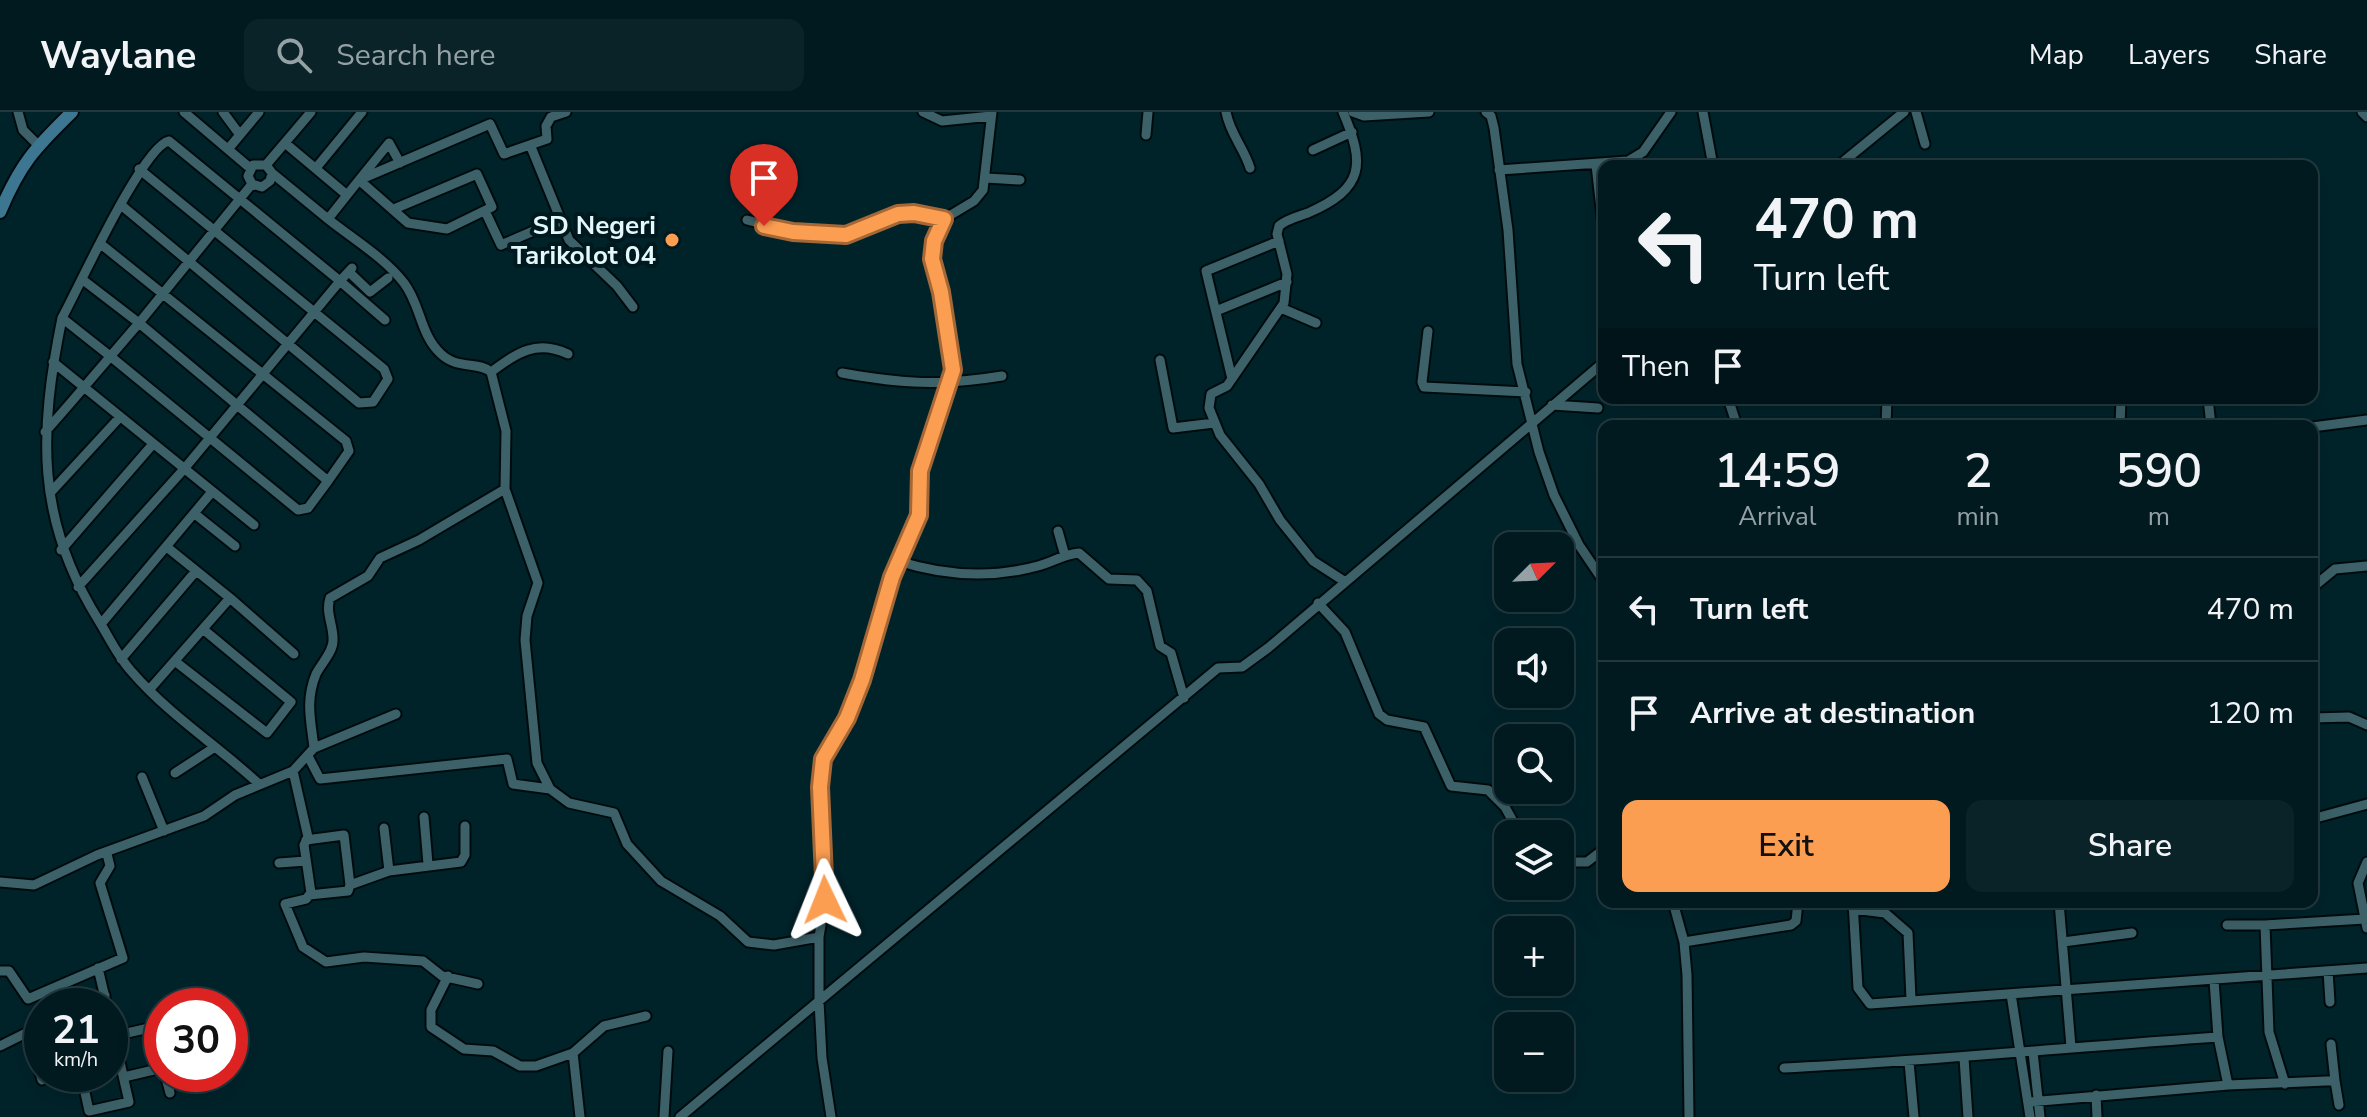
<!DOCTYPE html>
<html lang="en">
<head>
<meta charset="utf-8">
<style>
	:root { --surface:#001a20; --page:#0a2329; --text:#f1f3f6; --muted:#95a1a5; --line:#22383e; --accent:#fc9e52 }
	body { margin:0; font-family:"Nunito Sans",sans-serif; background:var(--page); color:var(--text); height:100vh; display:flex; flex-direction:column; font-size:30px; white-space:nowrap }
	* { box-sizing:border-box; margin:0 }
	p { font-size:26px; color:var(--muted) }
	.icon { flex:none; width:44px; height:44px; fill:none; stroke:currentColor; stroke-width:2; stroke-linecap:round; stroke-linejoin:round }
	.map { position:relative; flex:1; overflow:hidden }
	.side { position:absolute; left:1598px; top:308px; width:720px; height:488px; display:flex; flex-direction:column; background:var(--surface); border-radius:16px; box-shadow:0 8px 32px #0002,0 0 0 2px var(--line) }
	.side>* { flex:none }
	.guide { position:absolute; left:1598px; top:48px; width:720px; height:244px; border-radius:16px; box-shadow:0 8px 32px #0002,0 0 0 2px var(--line); background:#001a20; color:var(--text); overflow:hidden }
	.needle { width:52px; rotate:66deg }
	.fabs { position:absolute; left:1494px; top:420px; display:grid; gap:16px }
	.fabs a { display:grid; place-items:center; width:80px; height:80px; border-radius:16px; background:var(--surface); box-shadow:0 8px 32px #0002,0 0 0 2px var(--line); font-size:40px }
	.speed { position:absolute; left:24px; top:876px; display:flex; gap:16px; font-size:40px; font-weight:700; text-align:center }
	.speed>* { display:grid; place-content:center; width:104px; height:104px; border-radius:50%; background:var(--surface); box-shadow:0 8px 32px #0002,0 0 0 2px var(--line); line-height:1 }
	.speed small { font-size:20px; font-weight:400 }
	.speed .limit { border:12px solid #d22; background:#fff; color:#111 }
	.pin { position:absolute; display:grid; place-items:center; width:68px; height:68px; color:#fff; margin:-82px -34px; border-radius:50% 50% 50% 0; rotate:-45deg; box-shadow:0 0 8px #0007 }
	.pin .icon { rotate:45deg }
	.me { position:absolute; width:88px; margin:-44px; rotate:358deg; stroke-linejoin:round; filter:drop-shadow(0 0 6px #0008) }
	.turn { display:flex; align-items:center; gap:28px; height:168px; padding:0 24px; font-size:36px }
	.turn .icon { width:104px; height:104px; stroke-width:2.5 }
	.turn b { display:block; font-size:56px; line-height:68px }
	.then { display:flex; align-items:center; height:76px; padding:0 24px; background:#0003; gap:16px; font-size:30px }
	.eta { display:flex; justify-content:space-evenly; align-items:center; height:136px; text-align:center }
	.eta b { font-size:48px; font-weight:600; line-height:56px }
	.action { display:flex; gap:16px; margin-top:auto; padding:16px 24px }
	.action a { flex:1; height:92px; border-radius:16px; background:var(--accent); color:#111; font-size:32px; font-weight:600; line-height:92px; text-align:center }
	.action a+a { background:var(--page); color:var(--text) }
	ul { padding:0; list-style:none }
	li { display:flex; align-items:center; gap:24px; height:104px; padding:0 24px; border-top:2px solid var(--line) }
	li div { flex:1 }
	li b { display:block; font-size:30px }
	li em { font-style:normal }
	header { display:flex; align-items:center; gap:48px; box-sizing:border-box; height:112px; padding:0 40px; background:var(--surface); border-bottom:2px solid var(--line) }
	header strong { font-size:38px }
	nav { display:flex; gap:44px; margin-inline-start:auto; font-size:28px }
	.search { width:560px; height:72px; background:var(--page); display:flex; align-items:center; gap:20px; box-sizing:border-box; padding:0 28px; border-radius:16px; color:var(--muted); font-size:30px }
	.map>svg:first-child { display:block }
</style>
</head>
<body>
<header>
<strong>Waylane</strong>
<div class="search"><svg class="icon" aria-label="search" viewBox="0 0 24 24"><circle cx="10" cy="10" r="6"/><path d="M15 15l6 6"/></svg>Search here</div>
<nav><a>Map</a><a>Layers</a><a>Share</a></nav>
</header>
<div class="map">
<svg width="2367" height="1005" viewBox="0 0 2367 1005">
	<rect width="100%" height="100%" fill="#00232a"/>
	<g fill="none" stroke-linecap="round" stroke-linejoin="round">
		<g stroke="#000b0e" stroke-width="13">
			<path id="street" d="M18 0 23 18 38 33
				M184 0 250 56
				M223 0 240 23
				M923 0 942 9 991 4
				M1226 0C1230 22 1244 36 1250 56
				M1343 0C1365 52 1365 76 1308 101 1297 105 1287 107 1279 114L1277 122 1287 162 1284 191 1227 274 1211 282 1209 296 1220 323 1259 372 1280 408 1313 449 1344 469
				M1353 0 1364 4 1429 0
				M1486 0 1491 4 1494 16 1508 118 1517 252 1539 340 1554 383 1579 433 1604 470
				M1703 0 1713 54
				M1916 0 1925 32
				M2362 0 2367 5
				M1146 23 1148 0
				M285 31 347 83
				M531 35 569 128 617 174 633 195
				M229 36 259 0
				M1313 38 1352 20
				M266 53 311 0
				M1596 53 1604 123
				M1838 54 1904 0
				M316 56 362 0
				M1499 58 1628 49 1643 40 1671 0
				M272 61 270 69 262 75 252 72 248 64 253 53H266L272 61 328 107 359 68 490 12 504 42 547 27 546 14 551 5 566 0
				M986 66 1020 68
				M121 93 359 291 373 290 388 267 384 257 139 57
				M394 97 477 62 492 95 447 117 408 111 359 68 389 31 400 51
				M485 99 501 133 559 108
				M328 107C353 127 385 146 404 171 421 193 420 223 441 242 458 258 479 249 491 260L506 319 505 377 538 471 527 504 525 528 537 651 550 677 569 691 614 701 627 732 661 769 720 804 748 830 774 833 819 825
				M747 108 793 120 846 123 898 102 914 101 944 107
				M102 133 346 329 349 339 328 369
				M352 156 340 169 385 208
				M349 160 370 180 388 166
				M83 168 139 211 252 72
				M1281 196 1316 211
				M1216 199 1287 170
				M62 206C79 175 143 34 169 29L340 169 184 357 78 475
				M1428 219 1422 270 1424 275 1526 280
				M1160 248 1173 316 1214 311
				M53 250 254 413
				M491 260C517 241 536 227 568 242
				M842 261C903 272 941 274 1002 264
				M1232 267 1206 159 1279 129
				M1728 286 1737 314
				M2208 286 2211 314
				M1552 293 1598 296
				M1740 314H1749
				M1886 314 1887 286
				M2120 314 2121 286
				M2312 315 2367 308
				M45 320C77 284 107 248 139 211L328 369 308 396 298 398 110 244 62 206C39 320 35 407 99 509 110 527 118 545 132 560 169 603 218 634 259 672
				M51 380 120 305
				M195 402 235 434
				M1058 419 1065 444
				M61 438 153 332
				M898 449C945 464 990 467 1038 454 1053 450 1064 442 1079 441L1109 467 1137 468 1147 479 1160 534 1171 541 1184 586
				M2312 476 2335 457 2367 454
				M230 486 294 542
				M1318 491 1345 520 1379 602 1387 608 1424 615 1451 674 1488 678 1505 695 1520 722
				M101 512 211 381
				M121 547 196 459
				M176 550 267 621 291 590 204 518
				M149 578 230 486 168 436
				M2312 606 2349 605 2367 613
				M314 636 396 602
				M309 646 320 667 507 647 513 672 550 677
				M293 659 308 725 304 733 311 781 306 787 285 792 303 835 326 850 364 845 423 849 442 864 478 872
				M175 661 215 635
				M142 665 164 719
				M424 705 428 752
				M2312 707 2367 692
				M384 716 389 759
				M306 728 344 723 350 773 389 759 461 750 465 743V714
				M1560 750H1587L1604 737
				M2367 750 2358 771 2367 816
				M279 751 306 749
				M0 770 34 773 97 743 204 704 235 683 293 659 314 636C311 609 305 589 316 562 321 552 333 540 333 529 334 514 325 501 330 486L368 464 380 446 419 428 505 377
				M309 783 348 779 350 773
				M1673 790 1684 830 1687 863 1689 1005
				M1853 790 1858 876 1870 892 2367 856
				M2059 790 2071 935
				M1853 797 1885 801 1908 821 1911 887
				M2227 813H2265
				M1684 830 1791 813 1796 809 1798 790
				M2063 830 2132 821
				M98 856 107 894
				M0 859H9L28 887 123 846 100 771 110 754 107 742
				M2328 859 2330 890
				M448 864 431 898V915L464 937 493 939 520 954H536L573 941 604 914 646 904
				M2214 868 2218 925 2228 973
				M2011 882 2030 1005
				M65 894 105 883
				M42 906 35 908 28 920 42 968
				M114 924 162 913
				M2331 932 2335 969
				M0 934 28 920
				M2033 940 2040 1005
				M573 941 580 1005
				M1964 946 1968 1005
				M1909 950 1914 1005
				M1784 956C1929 949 2073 935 2218 925
				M81 962 89 999 129 990 110 906
				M165 962 170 981
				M206 962 209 974
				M124 965 162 956
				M2285 972 2269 920 2265 813 2365 807
				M2096 983 2097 1005
				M2030 990 2228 973 2326 969H2335L2339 993
				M664 1005 668 939
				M680 1005 1218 556 1242 555 1268 536 1604 250
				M831 1005 822 946 819 889V825L825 788 821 659 827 637 847 606 862 568 892 465 919 403 920 359 953 258 932 138 944 107 974 89 983 78 992 0"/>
		</g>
		<g stroke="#000b0e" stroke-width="16">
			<path id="secondary" d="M0 100C20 52 35 36 72 0"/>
		</g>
		<use href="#street" stroke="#3c6168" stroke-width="9"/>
		<use href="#secondary" stroke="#3d7690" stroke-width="12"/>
	</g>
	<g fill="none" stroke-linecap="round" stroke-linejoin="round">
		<g stroke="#a46735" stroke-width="20">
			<path id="route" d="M764 114 793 120 846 123 898 102 914 101 944 107 934 129 932 147 941 180 953 258 920 359 919 403 892 465 862 568 847 606 823 647 820 675 825 788"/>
		</g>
		<use href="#route" stroke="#fc9e52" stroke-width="14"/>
	</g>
	<circle fill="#fc9e52" stroke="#00191e" stroke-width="3" cx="672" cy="128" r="8"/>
	<g text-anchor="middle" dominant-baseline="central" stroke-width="8" stroke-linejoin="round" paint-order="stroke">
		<g font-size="26" font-weight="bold" fill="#e4f8fc" stroke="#00191e" text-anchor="end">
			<text x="656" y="113">SD Negeri<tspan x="656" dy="30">Tarikolot 04</tspan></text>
		</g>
	</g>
</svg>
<div class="fabs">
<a><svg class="needle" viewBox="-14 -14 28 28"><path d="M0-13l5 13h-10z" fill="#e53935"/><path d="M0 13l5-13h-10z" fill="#95a1a5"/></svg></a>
<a><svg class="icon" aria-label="sound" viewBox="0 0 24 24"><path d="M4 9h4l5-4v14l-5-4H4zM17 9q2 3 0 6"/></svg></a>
<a><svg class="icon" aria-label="search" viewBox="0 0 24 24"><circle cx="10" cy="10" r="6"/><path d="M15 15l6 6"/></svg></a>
<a><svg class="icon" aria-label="layers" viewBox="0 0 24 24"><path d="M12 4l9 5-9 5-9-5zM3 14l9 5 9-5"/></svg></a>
<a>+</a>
<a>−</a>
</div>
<div class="speed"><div>21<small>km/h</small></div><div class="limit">30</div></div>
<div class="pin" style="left:764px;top:114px;background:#d93025"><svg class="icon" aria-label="arrive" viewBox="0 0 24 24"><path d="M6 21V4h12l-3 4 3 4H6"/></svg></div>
<svg class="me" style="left:825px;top:788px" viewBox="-20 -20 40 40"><path d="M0-17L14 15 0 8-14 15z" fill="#fc9e52" stroke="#fff" stroke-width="4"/></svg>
<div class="guide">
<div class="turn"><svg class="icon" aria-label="left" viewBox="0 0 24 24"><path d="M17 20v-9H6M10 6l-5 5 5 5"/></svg><div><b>470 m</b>Turn left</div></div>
<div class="then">Then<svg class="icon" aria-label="arrive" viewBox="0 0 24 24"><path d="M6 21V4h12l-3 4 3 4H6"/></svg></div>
</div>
<section class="side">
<div class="eta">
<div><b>14:59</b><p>Arrival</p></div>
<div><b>2</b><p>min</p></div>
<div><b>590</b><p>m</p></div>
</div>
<ul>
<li><svg class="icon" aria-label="left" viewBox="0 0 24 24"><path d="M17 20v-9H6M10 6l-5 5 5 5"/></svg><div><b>Turn left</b></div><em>470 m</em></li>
<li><svg class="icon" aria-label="arrive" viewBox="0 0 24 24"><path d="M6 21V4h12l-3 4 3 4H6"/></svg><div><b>Arrive at destination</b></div><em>120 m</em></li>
</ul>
<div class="action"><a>Exit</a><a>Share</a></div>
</section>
</div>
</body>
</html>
